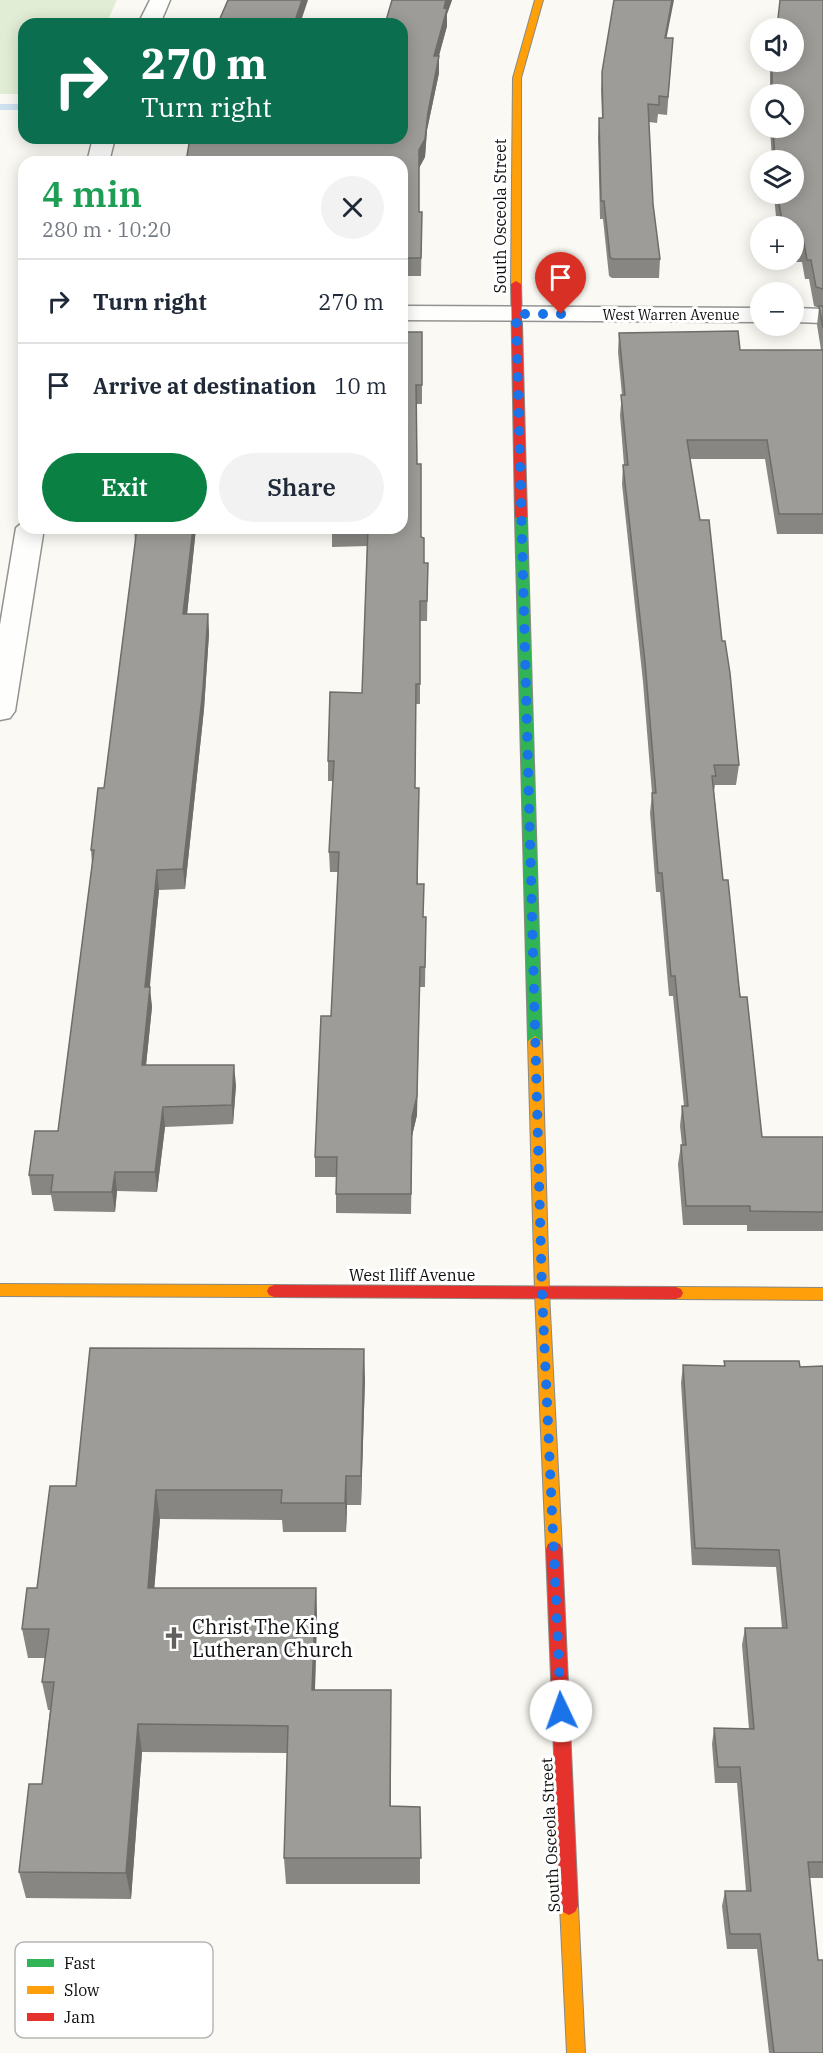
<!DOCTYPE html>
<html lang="en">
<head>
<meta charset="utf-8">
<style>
	:root { --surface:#fff; --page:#f2f2f3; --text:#1f2937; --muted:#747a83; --line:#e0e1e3; --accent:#0b8043 }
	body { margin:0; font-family:"IBM Plex Serif",serif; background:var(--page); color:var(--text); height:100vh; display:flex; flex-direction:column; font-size:22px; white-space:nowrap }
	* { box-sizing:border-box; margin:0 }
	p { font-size:20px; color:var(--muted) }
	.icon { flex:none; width:33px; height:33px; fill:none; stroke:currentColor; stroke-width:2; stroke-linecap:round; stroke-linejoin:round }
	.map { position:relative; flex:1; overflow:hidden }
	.details { position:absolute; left:18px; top:156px; width:390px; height:378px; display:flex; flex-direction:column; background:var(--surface); border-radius:18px; box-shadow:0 3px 15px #0003 }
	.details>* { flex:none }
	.banner { position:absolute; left:18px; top:18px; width:390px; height:126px; border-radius:18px; box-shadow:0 3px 15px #0003; background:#0b6e4f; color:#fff; overflow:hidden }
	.tools { position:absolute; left:750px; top:18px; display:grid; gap:12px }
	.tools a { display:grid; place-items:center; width:54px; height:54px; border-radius:50%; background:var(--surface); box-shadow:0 3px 15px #0003; font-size:30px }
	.pin { position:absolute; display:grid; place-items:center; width:51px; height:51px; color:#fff; margin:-62px -26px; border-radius:50% 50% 50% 0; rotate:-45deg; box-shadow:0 0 6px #0007 }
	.pin .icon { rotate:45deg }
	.me { position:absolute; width:66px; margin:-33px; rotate:357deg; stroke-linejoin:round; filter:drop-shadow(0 0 4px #0008) }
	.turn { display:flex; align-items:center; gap:21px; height:126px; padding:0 24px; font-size:27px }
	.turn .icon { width:78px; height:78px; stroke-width:2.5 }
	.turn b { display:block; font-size:42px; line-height:51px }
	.round { display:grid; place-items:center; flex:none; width:63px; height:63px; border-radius:32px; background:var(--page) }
	.head { display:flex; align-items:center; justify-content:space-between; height:102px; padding:0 24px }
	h1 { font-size:36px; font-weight:600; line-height:45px; color:#1e9e55 }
	.cta { display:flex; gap:12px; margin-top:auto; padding:12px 24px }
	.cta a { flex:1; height:69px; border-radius:36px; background:var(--accent); color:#fff; font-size:24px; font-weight:600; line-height:69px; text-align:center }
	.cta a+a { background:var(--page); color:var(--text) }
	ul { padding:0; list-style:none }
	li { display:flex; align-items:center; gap:18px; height:84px; padding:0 24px; border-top:2px solid var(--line) }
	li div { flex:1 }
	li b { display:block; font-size:22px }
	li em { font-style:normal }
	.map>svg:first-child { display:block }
</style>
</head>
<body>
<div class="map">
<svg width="823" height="2053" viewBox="0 0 823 2053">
	<rect width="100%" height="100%" fill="#faf9f3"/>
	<path fill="#e2edd5" d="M0 0H117L106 24H24V94H0Z"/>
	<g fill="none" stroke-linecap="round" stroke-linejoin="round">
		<path fill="#cde1f0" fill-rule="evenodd" d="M0 104H24V110H0Z"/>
		<g stroke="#949391" stroke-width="3">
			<path id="street" d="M150 0H170L160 24H138Z
				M93 138H115L109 162H87Z
				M402 306 760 308V322L402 320Z
				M794 308 823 309V323L794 322Z
				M24 521V528H44L15 711 10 718 0 720V625L16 528Z"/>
		</g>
		<g stroke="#8a8a87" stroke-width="2">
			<path id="fast" d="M521 514 527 517 542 1041 535 1046 528 1041 515 517Z"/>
		</g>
		<g stroke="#8a8a87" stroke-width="2">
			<path id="slow" d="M535 0H543L521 78V284L516 287 511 284 513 78Z
				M535 1036 542 1041 549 1292 562 1549 560 1554 554 1556 548 1554 546 1549 535 1292 528 1041Z
				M0 1284 274 1285 279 1287 281 1291 279 1295 274 1297 0 1296Z
				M676 1287 823 1288V1300L676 1299 671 1297 669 1293 671 1289Z
				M569 1897 575 1900 578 1906 585 2053H567L560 1906 563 1900Z"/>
		</g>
		<g stroke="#8a8a87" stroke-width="2">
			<path id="jam" d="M516 281 521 284 527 517 521 520 515 517 511 284Z
				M274 1285 676 1287 681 1289 683 1293 681 1297 676 1299 274 1297 269 1295 267 1291 269 1287Z
				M554 1542 560 1544 562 1549 578 1906 575 1912 569 1915 563 1912 560 1906 546 1549 548 1544Z"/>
		</g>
		<use href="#street" fill="#fefefd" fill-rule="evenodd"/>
		<use href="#fast" fill="#30b455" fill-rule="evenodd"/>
		<use href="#slow" fill="#ff9f0a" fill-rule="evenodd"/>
		<use href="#jam" fill="#e5322d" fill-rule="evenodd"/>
	</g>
	<path fill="#888683" d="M392 0H452L447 14V26L439 56V73L427 130 425 157 419 168V212H422L421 276H402V138Z
		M823 0V534H777L765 459H690L700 520 722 641 739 765 736 785H715L714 791 723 880 762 1137H823V1231H747V1225H683L678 1164 681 1145H682L680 1126 682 1106H684L673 996H669L660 892H656L650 813 652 793 643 682 622 484 623 465H624L620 415 622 395 618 352 619 333 740 350H821L817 325 819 308 814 306 809 279H805L802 262H784L783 260H794V226H777L776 217 774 194H794V160H772L770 128H794V94H770V62H794Z
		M667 38H673L667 115 658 114 657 123 649 122 653 204 660 259 659 278H612L609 276 603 219H600L598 137 599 118H602L601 90 602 72Z
		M402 332H422V404H416L417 464 421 537 424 563H428L427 621H420V704H416L415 788 418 884 423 917H426L425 987H419L417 1115 412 1136 411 1214 336 1213V1177H315V1157L331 1016 338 872H330L329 852 333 781H328V761L362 693 367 546 332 547V528H402Z
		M134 528H196L187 614H208L209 634 204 709 185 889 159 890 149 987 152 1007 146 1065 236 1085 233 1124 165 1127 157 1192 117 1191 115 1212 54 1211 51 1195H32L29 1175 58 1131 92 864 91 850 104 788 135 543Z
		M724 1361 800 1367 823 1366V1878H809L823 2053H769L757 1949H727L722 1906 725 1891H746L737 1783H715L712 1744 714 1728 749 1729 742 1645 745 1628H782L776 1567 692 1565 681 1383 683 1365 724 1366Z
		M365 1379 361 1505H347L346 1532H283L282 1520 160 1519 154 1588H316L317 1617 315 1690 391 1718V1806L420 1807V1884H286L284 1858 287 1753 142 1752 131 1899 26 1898 19 1872 42 1784 50 1710H48L42 1682 45 1658H28L22 1629 76 1486Z"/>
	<path fill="#6f6d6a" d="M302 0H308L300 24H294Z
		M446 0H452L447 14V26L434 73V56L444 8Z
		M672 0H674L663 56 665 38Z
		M439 56V73L427 130 425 157 419 168V150Z
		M193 528H196L185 634 183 614Z
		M208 614 209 634 204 709 185 889 183 869Z
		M157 870 159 890 148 1007 145 987Z
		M420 967 417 1115 412 1136 411 1214 412 1117Z
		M150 987 152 1007 144 1085 142 1065Z
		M234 1065 236 1085 233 1124 232 1105Z
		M163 1107 165 1127 157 1192 155 1172Z
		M115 1172 117 1191 115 1212 112 1192Z
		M364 1349 365 1379 361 1505V1476Z
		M346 1476 347 1505 346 1532 345 1503Z
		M156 1490 160 1519 152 1617 148 1588Z
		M316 1588 317 1617 314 1718 312 1690Z
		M138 1724 142 1752 131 1899 126 1873Z"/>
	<path fill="#9e9c98" stroke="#6f6d6a" stroke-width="1.5" d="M228 0H302L294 24H210V23H218Z
		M392 0H446L444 8 447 9 434 56H439L428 112 425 139 419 150V212H422L421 258H402V162H186L190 138H402V24H385Z
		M614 0H672L665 38H673L668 97 659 96V105L648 104 653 204 660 259H613L610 257 604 201H601L599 118H603L602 72Z
		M780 0H823V289L816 287 811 260H807L804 243H794V226H783L778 198 777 194H794V160H775L773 128H794V94H772V62H794V28H777Z
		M819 306H823V328Z
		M738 331 740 350H823V514H779L767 440H687L700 520H709L722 641H725L730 673 739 765H714L716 776H712L723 880H728L740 997H747L762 1137H823V1212L750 1211V1206H686L681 1145H686L682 1106H688L675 976H671L662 873H658L652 793H656L645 662 623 465H628L621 395H625L619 333Z
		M402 332H422V385H416L417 464H421V537L424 538V563H428L427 601H420V684H416L415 788H419L417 884H424L423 917H426L425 967H420L417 1096 412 1117 411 1194H336L337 1157H315L321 1016H331L339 852H329L334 761H328L330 692 362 693 368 528H402Z
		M137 528H193L183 614H208L203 689 183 869 157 870 145 987H150L142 1065H234L232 1105 163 1107 155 1172H115L112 1192H51L53 1175H29L35 1131H58L94 850H91L98 788H104Z
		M90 1348 364 1349 361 1476H346L345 1503H281L282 1490H156L148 1588H316L312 1690H391L390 1806 420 1807 421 1858H284L288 1726 138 1724 126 1873 19 1872 29 1784H42L54 1682H42L49 1629H22L27 1588H37L50 1486H76Z
		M724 1361H799L800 1367 823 1366V1862H808L818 1960H823V2053H774L760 1934H730L725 1891H751L740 1767H718L714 1728 754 1729 745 1628H787L779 1550 695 1548 683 1365 725 1366Z"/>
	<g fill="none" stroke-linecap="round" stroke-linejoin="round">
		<path stroke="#1a73e8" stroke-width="10" stroke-dasharray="0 18" d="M561 314H516L542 1292 561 1711"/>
	</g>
	<defs>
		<g id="church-bare" transform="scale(1.8)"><path d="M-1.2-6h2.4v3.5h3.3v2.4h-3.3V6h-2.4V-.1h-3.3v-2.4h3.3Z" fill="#60605e" stroke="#fff" stroke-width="2.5" paint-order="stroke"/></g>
	</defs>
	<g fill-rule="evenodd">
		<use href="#church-bare" x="174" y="1638"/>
	</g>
	<g text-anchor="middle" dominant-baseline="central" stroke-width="6" stroke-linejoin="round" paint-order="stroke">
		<g font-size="14" fill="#0d0d0d" stroke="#fff">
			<text x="671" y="315">West Warren Avenue</text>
		</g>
		<g font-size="16" fill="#0d0d0d" stroke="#fff">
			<text transform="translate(500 216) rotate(-90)">South Osceola Street</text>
			<text x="412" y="1275">West Iliff Avenue</text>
			<text transform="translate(550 1835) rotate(-93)">South Osceola Street</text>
		</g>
		<g font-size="20" fill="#0d0d0d" stroke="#fff" text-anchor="start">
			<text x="192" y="1626">Christ The King<tspan x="192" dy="23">Lutheran Church</tspan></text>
		</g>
	</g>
	<rect x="15" y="1942" width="198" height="96" rx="9" fill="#fff" stroke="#b6b6b6" stroke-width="1.5"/>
	<rect x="27" y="1959" width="27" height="8" fill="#30b455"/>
	<rect x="27" y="1986" width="27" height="8" fill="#ff9f0a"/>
	<rect x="27" y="2013" width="27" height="8" fill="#e5322d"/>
	<g font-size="16" fill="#0d0d0d">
		<text x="64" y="1969">Fast</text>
		<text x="64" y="1996">Slow</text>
		<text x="64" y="2023">Jam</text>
	</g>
</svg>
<div class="tools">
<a><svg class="icon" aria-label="sound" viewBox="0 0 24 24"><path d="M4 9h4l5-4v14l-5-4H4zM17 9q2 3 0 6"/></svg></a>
<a><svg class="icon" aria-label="search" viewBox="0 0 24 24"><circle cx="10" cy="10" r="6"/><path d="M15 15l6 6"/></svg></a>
<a><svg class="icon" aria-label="layers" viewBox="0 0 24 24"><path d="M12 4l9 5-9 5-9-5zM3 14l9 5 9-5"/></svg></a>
<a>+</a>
<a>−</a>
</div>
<div class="pin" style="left:561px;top:314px;background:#d93025"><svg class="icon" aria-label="arrive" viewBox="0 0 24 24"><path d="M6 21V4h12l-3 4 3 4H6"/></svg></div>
<svg class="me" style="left:561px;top:1711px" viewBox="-20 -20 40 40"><circle r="19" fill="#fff"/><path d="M0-13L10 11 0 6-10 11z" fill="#1a73e8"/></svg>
<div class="banner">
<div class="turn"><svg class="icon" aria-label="right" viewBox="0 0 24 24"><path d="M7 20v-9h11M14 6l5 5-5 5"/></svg><div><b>270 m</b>Turn right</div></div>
</div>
<section class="details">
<div class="head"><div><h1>4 min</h1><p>280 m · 10:20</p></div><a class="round"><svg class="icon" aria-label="close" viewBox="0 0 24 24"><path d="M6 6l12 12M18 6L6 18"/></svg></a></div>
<ul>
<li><svg class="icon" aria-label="right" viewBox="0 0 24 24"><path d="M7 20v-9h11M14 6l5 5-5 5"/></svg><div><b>Turn right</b></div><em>270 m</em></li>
<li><svg class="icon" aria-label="arrive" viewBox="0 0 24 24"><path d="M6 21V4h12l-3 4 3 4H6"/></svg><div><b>Arrive at destination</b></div><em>10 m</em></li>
</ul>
<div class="cta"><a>Exit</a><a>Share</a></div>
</section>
</div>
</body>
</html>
